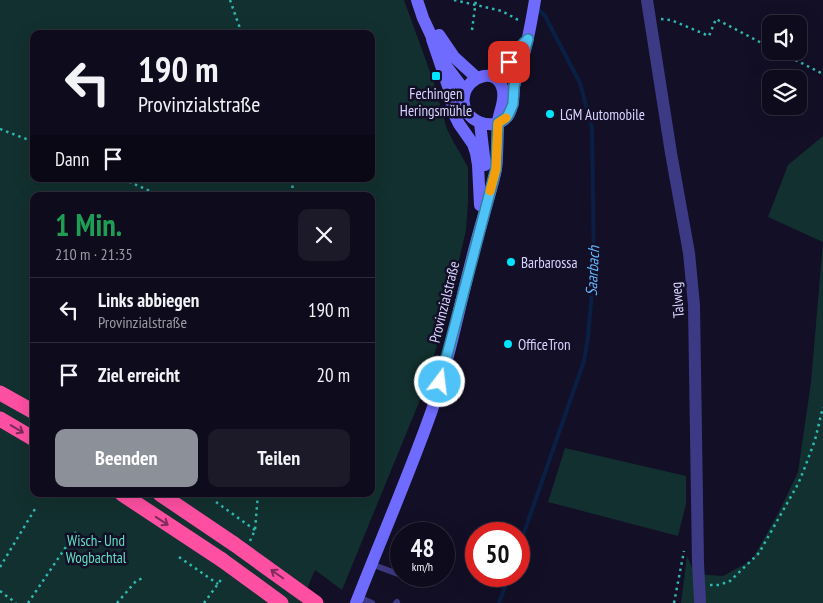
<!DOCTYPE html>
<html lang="de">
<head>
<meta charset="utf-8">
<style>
	:root { --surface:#0e0b1c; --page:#1c1929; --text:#f1f3f6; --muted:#9b9ba3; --line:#2e2b3b; --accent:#8c9099 }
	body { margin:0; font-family:"PT Sans Narrow",sans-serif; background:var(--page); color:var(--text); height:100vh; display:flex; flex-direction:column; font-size:19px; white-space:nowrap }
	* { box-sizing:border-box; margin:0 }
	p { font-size:16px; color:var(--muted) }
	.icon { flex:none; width:28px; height:28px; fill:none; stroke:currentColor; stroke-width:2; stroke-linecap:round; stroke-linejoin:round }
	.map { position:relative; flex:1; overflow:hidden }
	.sheet { position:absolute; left:30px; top:192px; width:345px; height:305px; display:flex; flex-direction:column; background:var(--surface); border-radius:10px; box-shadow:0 5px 20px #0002,0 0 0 1px var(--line) }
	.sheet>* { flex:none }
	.banner { position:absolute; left:30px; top:30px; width:345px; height:152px; border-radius:10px; box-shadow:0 5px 20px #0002,0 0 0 1px var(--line); background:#0e0b1c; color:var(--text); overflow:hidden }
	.controls { position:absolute; left:762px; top:15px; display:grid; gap:10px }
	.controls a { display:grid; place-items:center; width:45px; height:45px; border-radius:10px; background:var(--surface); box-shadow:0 5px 20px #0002,0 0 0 1px var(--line); font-size:25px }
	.speed { position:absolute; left:390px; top:522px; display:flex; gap:10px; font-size:25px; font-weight:700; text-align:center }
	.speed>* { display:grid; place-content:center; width:65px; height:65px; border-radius:50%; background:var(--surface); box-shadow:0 5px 20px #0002,0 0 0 1px var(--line); line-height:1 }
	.speed small { font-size:12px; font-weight:400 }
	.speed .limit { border:8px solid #d22; background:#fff; color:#111 }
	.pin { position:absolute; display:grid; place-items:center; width:42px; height:42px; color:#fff; margin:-21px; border-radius:10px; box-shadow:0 2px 8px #0006 }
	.me { position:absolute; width:55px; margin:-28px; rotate:15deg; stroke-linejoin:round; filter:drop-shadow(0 0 4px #0008) }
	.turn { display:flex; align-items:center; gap:18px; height:105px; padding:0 25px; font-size:22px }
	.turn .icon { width:65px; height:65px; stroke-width:2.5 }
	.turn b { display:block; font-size:35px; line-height:42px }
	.then { display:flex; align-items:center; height:48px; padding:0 25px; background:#0003; gap:10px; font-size:19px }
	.round { display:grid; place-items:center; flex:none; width:52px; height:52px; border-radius:10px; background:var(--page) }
	.overview { display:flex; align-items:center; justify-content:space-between; height:85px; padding:0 25px }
	h1 { font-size:30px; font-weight:600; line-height:38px; color:#1e9e55 }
	.action { display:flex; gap:10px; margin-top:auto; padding:10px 25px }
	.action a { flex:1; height:58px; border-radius:10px; background:var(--accent); color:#fff; font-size:20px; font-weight:600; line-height:58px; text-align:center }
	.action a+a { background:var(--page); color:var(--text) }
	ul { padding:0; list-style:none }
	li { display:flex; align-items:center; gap:15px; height:65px; padding:0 25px; border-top:1px solid var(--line) }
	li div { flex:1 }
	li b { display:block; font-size:19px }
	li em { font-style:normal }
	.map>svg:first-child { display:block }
</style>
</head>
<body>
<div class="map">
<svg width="823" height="603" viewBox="0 0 823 603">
	<rect width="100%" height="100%" fill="#130f26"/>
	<path fill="#12302f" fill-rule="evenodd" d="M0 0H404L433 80 447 129 453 141 468 167V202L466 230 446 316 422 395 342 590 315 570 301 603H0ZM34 34H371V179H34ZM34 196H371V494H34Z
		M823 136V603H681L687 556 695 574 723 576 752 560 780 510 798 472 811 382 823 242 768 217 788 165Z
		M565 448 686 476V504L678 536 548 502Z"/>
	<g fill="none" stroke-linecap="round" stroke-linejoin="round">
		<path stroke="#0a1f44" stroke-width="4" d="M519 547 584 361 588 337 594 268 592 128 580 83 545 16 536 7
			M499 603 509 576"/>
		<path stroke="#2fb8b0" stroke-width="2.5" stroke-dasharray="2.5 4" stroke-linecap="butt" d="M230 0 242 34
			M454 0 502 11 520 21
			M661 19 671 20 709 36 716 19 771 48
			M472 30 476 0
			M778 51 823 74
			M0 129 34 142
			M123 179 161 196
			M292 179 293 196
			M216 502 255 530
			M250 541 255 530 258 494
			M179 557 218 584
			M0 567 35 509
			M710 585H719L730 581 759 553 798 484 805 467 815 440 823 407
			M0 591 16 603
			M28 603 76 532
			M117 603 136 581 143 578
			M204 603 223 577
			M674 603 684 551"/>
		<path stroke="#3d3a85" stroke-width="6" d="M371 564 398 574
			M358 597 372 603
			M396 603 397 602"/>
		<path stroke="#3d3a85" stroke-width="12" d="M647 0 671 153 689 253 694 305 698 563 700 601"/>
		<path stroke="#6f6bff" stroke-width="12" d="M417 0 423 18 444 63 465 91
			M439 35 454 57 477 78
			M432 39 450 92 453 112 459 124 473 144 476 153 478 165 480 205
			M493 77 509 62 525 42
			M480 123 485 165
			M356 603C381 539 409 475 432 410 447 368 456 322 467 278 472 258 477 238 483 218 487 202 493 185 496 169 498 153 497 137 498 122 499 112 505 102 503 91 499 66 467 75 464 96 459 121 496 135 509 114 514 105 513 97 514 87 516 76 521 65 524 54 529 36 532 18 535 0"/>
		<path stroke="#ff4fa3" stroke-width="15" d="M0 393 34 412
			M0 419 34 439
			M122 494 222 560
			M160 494 234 544"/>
		<path stroke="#ff4fa3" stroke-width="15" d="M234 544 316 603
			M222 560 281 603"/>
	</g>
	<defs><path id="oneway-shaft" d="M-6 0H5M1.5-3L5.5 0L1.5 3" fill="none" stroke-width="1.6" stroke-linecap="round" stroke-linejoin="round" transform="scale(1.25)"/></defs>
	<g stroke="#7d2c5e">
		<use href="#oneway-shaft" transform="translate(17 429) rotate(31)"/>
		<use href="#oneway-shaft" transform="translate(162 521) rotate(33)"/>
		<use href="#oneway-shaft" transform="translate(277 574) rotate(-145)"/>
	</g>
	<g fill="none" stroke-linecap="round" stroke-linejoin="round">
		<g stroke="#337fa1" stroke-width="12">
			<path id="route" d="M440 382 496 169 498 123 507 117 510 111 513 104 514 86 528 39 519 48 509 62"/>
		</g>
		<use href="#route" stroke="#4fc3f7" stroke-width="9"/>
		<path stroke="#f59e0b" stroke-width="9" d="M490 191 496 169 498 123 506 118"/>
	</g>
	<g fill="#00e5ff" stroke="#130f26" stroke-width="2">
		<rect x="431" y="71" width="10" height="10" rx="2.5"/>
		<circle cx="550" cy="114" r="5"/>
		<circle cx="511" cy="262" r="5"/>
		<circle cx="508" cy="344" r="5"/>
	</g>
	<g text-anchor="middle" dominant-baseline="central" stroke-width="5" stroke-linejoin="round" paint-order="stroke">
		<g font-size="15" fill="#d9d4ff" stroke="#130f26" text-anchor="start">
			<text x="436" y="93" text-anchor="middle">Fechingen<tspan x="436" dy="17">Heringsmühle</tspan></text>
			<text x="560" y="114">LGM Automobile</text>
			<text x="521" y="262">Barbarossa</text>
			<text x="518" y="344">OfficeTron</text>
		</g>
		<g font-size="15" fill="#d9d4ff" stroke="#130f26">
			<text transform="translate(677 300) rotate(-95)">Talweg</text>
			<text transform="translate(444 302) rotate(-76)">Provinzialstraße</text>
		</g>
		<g font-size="15" fill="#5fe0c0" stroke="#130f26">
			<text x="96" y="540">Wisch- Und<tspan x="96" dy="17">Wogbachtal</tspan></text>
		</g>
		<g font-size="16" font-style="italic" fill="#62b6ff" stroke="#130f26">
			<text transform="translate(592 271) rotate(-87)">Saarbach</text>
		</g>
	</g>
</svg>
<div class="controls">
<a><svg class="icon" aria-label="sound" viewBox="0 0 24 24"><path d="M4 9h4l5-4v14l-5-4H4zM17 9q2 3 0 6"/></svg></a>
<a><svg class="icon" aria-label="layers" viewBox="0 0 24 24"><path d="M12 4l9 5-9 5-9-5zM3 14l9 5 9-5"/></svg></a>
</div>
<div class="speed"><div>48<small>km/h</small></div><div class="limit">50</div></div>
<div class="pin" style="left:509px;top:62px;background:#d93025"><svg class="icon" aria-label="arrive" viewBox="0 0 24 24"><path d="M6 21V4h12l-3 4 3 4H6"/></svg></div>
<svg class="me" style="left:440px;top:382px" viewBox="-20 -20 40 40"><circle r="17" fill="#4fc3f7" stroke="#fff" stroke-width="3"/><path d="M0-11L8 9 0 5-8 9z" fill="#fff"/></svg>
<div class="banner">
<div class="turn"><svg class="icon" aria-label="left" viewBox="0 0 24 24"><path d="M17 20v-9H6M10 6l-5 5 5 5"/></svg><div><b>190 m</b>Provinzialstraße</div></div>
<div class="then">Dann<svg class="icon" aria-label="arrive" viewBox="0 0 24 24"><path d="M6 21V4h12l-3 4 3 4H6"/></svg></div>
</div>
<section class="sheet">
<div class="overview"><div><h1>1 Min.</h1><p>210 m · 21:35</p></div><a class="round"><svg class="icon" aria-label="close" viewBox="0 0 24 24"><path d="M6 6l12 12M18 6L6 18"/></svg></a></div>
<ul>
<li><svg class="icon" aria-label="left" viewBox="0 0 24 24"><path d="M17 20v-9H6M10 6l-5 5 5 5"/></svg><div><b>Links abbiegen</b><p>Provinzialstraße</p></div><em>190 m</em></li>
<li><svg class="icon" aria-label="arrive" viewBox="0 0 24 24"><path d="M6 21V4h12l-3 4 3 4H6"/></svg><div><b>Ziel erreicht</b></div><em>20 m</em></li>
</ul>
<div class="action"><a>Beenden</a><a>Teilen</a></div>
</section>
</div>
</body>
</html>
